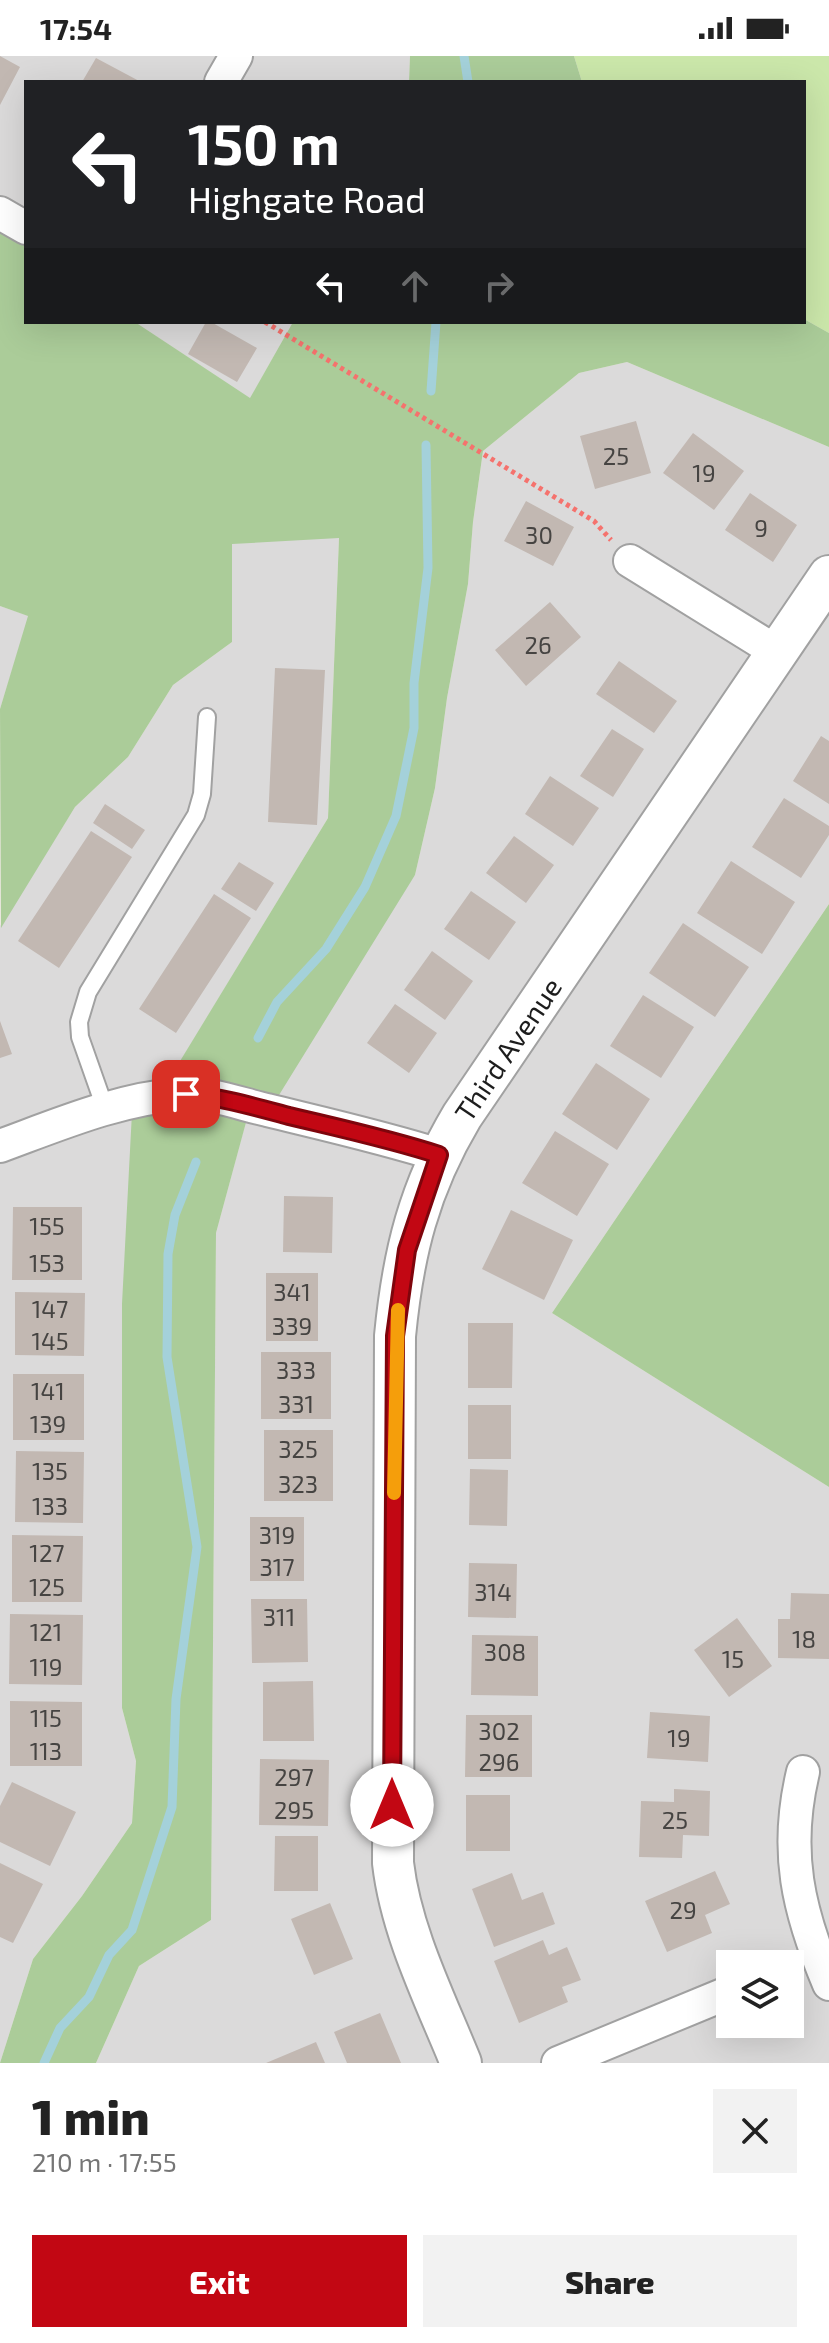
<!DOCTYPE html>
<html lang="en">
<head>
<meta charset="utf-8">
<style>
	:root { --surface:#fff; --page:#f2f2f2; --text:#222; --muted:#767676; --accent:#c20713 }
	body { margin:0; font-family:"Exo 2",sans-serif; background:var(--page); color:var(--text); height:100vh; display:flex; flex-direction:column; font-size:30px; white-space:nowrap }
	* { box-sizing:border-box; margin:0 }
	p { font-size:26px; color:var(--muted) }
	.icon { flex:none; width:44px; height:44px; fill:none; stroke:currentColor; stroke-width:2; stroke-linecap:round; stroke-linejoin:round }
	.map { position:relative; height:2007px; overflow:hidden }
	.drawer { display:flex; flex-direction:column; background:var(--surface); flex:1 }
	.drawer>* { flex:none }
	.guide { position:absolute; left:24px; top:24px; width:782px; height:244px; border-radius:0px; box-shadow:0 8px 32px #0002; background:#202124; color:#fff; overflow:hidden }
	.buttons { position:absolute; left:716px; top:1894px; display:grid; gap:16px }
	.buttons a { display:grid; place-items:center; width:88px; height:88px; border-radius:0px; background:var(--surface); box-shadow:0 8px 32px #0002; font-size:40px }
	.pin { position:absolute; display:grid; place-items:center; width:68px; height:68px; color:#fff; margin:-34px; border-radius:16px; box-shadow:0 4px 12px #0006 }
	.me { position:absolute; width:88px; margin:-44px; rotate:0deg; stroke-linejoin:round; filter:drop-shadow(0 0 6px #0008) }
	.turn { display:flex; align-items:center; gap:28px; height:168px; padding:0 32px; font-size:36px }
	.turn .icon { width:104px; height:104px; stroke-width:2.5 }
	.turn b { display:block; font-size:56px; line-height:68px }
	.lanes { display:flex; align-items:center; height:76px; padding:0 32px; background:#0003; justify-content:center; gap:40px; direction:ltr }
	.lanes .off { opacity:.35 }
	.round { display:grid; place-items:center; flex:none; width:84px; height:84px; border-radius:0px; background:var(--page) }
	.head { display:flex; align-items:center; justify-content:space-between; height:136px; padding:0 32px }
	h1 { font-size:48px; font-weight:800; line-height:60px }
	.action { display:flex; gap:16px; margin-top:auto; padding:16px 32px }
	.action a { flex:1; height:92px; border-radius:0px; background:var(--accent); color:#fff; font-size:32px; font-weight:800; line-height:92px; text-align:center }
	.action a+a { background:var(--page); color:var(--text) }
	.status { display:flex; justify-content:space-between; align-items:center; height:56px; padding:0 40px; background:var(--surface); direction:ltr }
	.status svg { height:22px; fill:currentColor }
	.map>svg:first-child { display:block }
</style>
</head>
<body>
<div class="status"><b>17:54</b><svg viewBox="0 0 49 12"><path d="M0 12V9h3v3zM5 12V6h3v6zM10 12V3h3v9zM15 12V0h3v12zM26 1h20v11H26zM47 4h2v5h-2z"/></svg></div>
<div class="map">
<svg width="829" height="2007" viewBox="0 0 829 2007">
	<rect width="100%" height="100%" fill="#eee9e3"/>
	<path fill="#dbdada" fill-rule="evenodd" d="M0 0H410L409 26H26V170L0 154Z
		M135 266H293L250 343Z
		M627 306 829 391V848L552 1257 829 1431V2007H96L139 1910 211 1864 216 1177 251 1047 415 819 435 732 447 642 468 528 473 466 483 395 579 317ZM730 1908H790V1968H730Z
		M339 481 328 762 160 1039 132 1056 122 1652 136 1705 132 1767 82 1840 33 1903 0 2007V870L75 751 128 701 173 629 232 586V487Z
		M0 550 29 560 0 653Z"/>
	<path fill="#cbe7aa" d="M574 0H829V277L804 263V26H582Z"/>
	<path fill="#abcc99" d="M410 0H574L582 26H409Z
		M0 154 26 170V266H135L250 342 293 266H804V263L829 277V391L627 306 579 317 483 395 473 466 468 528 447 642 435 732 415 819 271 1052 251 1048 216 1177 211 1864 139 1910 96 2007H0L33 1903 82 1840 132 1767 136 1705 122 1652V1248L132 1056 160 1038 328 762 339 482 232 488V586L173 629 128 701 75 751 1 872 0 653 28 560 0 550Z
		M829 848V1431L552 1257Z"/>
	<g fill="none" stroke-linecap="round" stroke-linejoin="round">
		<path stroke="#a4d1da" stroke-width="9" d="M464 0 468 26
			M431 335 436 266
			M258 982 277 946 326 893 365 831 396 760 414 672V627L428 512 426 389
			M44 2007 60 1972 89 1941 109 1899 132 1874 172 1751 176 1643 197 1491 167 1301 168 1198 175 1159 196 1106"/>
	</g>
	<path fill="#c2b8b2" d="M0 0 20 11 0 49Z
		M96 2 141 26H82Z
		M206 266H211L257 292 237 326 188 298Z
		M636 365 651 417 595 433 580 380Z
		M693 377 744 415 714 454 663 417Z
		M750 437 797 469 773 506 725 474Z
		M526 445 574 471 553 510 504 485Z
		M550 546 581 581 526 630 495 594Z
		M619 605 677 645 654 677 596 638Z
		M275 612 325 614 317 769 268 766Z
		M612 673 644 693 613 741 580 720Z
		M821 680 829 685V748L793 725Z
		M550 720 599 752 573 790 525 758Z
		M784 742 829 770V779L801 822 752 791Z
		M105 748 145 774 132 793 93 767Z
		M91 775 132 801 59 912 18 885Z
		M514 780 554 809 526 847 486 817Z
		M731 805 795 846 762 898 697 857Z
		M239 806 274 827 256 855 221 833Z
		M471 835 516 866 489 904 444 873Z
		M214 838 251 862 176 977 139 953Z
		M683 867 749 911 715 961 649 917Z
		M432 895 473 925 445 964 404 934Z
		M643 939 694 971 661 1022 610 990Z
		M395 948 437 977 409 1017 367 987Z
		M0 965 12 998 0 1002Z
		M596 1007 650 1043 617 1094 562 1058Z
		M555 1075 609 1108 577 1160 522 1127Z
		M284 1140 333 1141 332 1197 283 1196Z
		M13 1151H82V1224H12Z
		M511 1154 573 1184 544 1244 482 1213Z
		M266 1217H318V1285H266Z
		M15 1236 85 1237 84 1300 15 1299Z
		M468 1267H513L512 1332H468Z
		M261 1296H331V1363H261Z
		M13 1318H84V1384H13Z
		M468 1349H511V1403H468Z
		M264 1374H333V1445H264Z
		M16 1395 84 1396 83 1467 15 1466Z
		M470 1413 508 1414 507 1470 469 1469Z
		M250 1461H304V1525H250Z
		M12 1479 83 1480 82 1546H12Z
		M469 1507 517 1508 516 1562 468 1561Z
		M791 1537 829 1538V1603L778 1602V1563H790Z
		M251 1543H307L308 1606 252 1607Z
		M10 1558 83 1559 82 1629 9 1628Z
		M737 1562 772 1610 729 1641 694 1594Z
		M472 1579 538 1580V1640L471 1639Z
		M313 1625 314 1685H263V1626Z
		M10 1645 82 1646V1710H10Z
		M650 1656 710 1660 708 1706 647 1702Z
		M466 1659H532V1721H465Z
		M260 1703 329 1704 328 1770 259 1769Z
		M12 1726 76 1756 50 1810 0 1786V1750Z
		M674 1733 710 1735 709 1780 683 1779 682 1802 639 1801 641 1745 674 1746Z
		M466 1739H510V1795H466Z
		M275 1780H318V1835H274Z
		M0 1807 43 1828 13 1887 0 1881Z
		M715 1815 730 1848 705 1859 712 1877 667 1896 645 1845Z
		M512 1817 522 1844 543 1836 555 1868 494 1891 472 1833Z
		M330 1847 353 1903 314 1919 291 1863Z
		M543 1884 549 1899 567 1891 581 1924 562 1931 568 1946 519 1967 494 1905Z
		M380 1957 401 2007H347L334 1976Z
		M316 1986 325 2007H266Z"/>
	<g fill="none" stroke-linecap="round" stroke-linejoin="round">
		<g stroke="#a1a1a1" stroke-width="20">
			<path id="service" d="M105 1052 80 981 79 966 88 936 196 759 202 738 207 661"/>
		</g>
		<g stroke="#a1a1a1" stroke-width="36">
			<path id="minor" d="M221 26 236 0
				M0 157 26 172
				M630 505 777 596
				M0 1090C60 1068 118 1043 182 1038 210 1036 240 1048 267 1054 324 1068 382 1081 439 1099
				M803 1716C784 1795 798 1855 829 1928
				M558 2007 730 1936"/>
		</g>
		<g stroke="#a1a1a1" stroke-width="44">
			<g id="tertiary">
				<path id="s1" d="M461 2007C435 1943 401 1876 393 1807L395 1280C403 1197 419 1132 462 1060L829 520"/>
			</g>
		</g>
		<path stroke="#f5726d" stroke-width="5" stroke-dasharray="4 4" stroke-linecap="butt" d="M265 266 594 465 611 484"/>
		<use href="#service" stroke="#fff" stroke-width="16"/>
		<use href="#minor" stroke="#fff" stroke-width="32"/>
		<use href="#tertiary" stroke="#fff" stroke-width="40"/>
	</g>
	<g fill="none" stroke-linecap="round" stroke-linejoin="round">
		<g stroke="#7e050c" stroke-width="20">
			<path id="route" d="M186 1038C221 1041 255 1051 289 1060 339 1072 390 1083 439 1099L407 1194 395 1280 392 1749"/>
		</g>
		<use href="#route" stroke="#c20713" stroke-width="14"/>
		<path stroke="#f59e0b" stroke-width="14" d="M394 1437 398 1254"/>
	</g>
	<g text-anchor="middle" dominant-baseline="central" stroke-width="8" stroke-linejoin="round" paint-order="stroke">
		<g font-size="24" fill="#464442">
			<text x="616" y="399">25</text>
			<text x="704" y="416">19</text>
			<text x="761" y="471">9</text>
			<text x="539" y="478">30</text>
			<text x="538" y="588">26</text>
			<text x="47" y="1169">155</text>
			<text x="47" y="1206">153</text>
			<text x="292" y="1235">341</text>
			<text x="50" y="1252">147</text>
			<text x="292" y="1269">339</text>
			<text x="50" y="1284">145</text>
			<text x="296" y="1313">333</text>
			<text x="48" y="1334">141</text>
			<text x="296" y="1347">331</text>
			<text x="48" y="1367">139</text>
			<text x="298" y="1392">325</text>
			<text x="50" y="1414">135</text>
			<text x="298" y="1427">323</text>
			<text x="50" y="1449">133</text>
			<text x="277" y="1478">319</text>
			<text x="47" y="1496">127</text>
			<text x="277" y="1510">317</text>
			<text x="47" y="1530">125</text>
			<text x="493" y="1535">314</text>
			<text x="279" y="1560">311</text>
			<text x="46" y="1575">121</text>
			<text x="804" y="1582">18</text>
			<text x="505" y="1595">308</text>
			<text x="733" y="1602">15</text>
			<text x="46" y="1610">119</text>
			<text x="46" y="1661">115</text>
			<text x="499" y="1674">302</text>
			<text x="679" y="1681">19</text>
			<text x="46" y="1694">113</text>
			<text x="499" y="1705">296</text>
			<text x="294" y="1720">297</text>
			<text x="294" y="1753">295</text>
			<text x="675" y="1763">25</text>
			<text x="683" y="1853">29</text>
		</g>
		<g font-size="28" fill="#1d1d1d" stroke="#fff">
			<text stroke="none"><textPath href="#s1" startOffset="1052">Third Avenue</textPath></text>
		</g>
	</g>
</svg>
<div class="buttons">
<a><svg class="icon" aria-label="layers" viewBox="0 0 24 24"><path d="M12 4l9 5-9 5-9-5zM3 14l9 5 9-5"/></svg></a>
</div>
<div class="pin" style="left:186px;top:1038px;background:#d93025"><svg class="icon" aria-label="arrive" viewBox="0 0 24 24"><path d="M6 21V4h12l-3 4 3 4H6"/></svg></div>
<svg class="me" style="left:392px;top:1749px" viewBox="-20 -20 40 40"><circle r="19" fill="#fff"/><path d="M0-13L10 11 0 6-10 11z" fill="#c20713"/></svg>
<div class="guide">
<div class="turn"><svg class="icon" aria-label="left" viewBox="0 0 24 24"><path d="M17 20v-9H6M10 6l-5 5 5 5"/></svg><div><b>150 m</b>Highgate Road</div></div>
<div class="lanes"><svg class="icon" aria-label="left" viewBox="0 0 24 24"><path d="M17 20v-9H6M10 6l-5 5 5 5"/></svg><svg class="icon off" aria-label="ahead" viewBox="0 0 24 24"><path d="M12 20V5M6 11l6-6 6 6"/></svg><svg class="icon off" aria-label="right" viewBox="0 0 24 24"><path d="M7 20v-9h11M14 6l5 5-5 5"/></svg></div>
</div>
</div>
<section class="drawer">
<div class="head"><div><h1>1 min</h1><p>210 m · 17:55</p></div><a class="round"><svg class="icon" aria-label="close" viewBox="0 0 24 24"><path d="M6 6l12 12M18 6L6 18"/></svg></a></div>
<div class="action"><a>Exit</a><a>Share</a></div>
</section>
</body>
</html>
